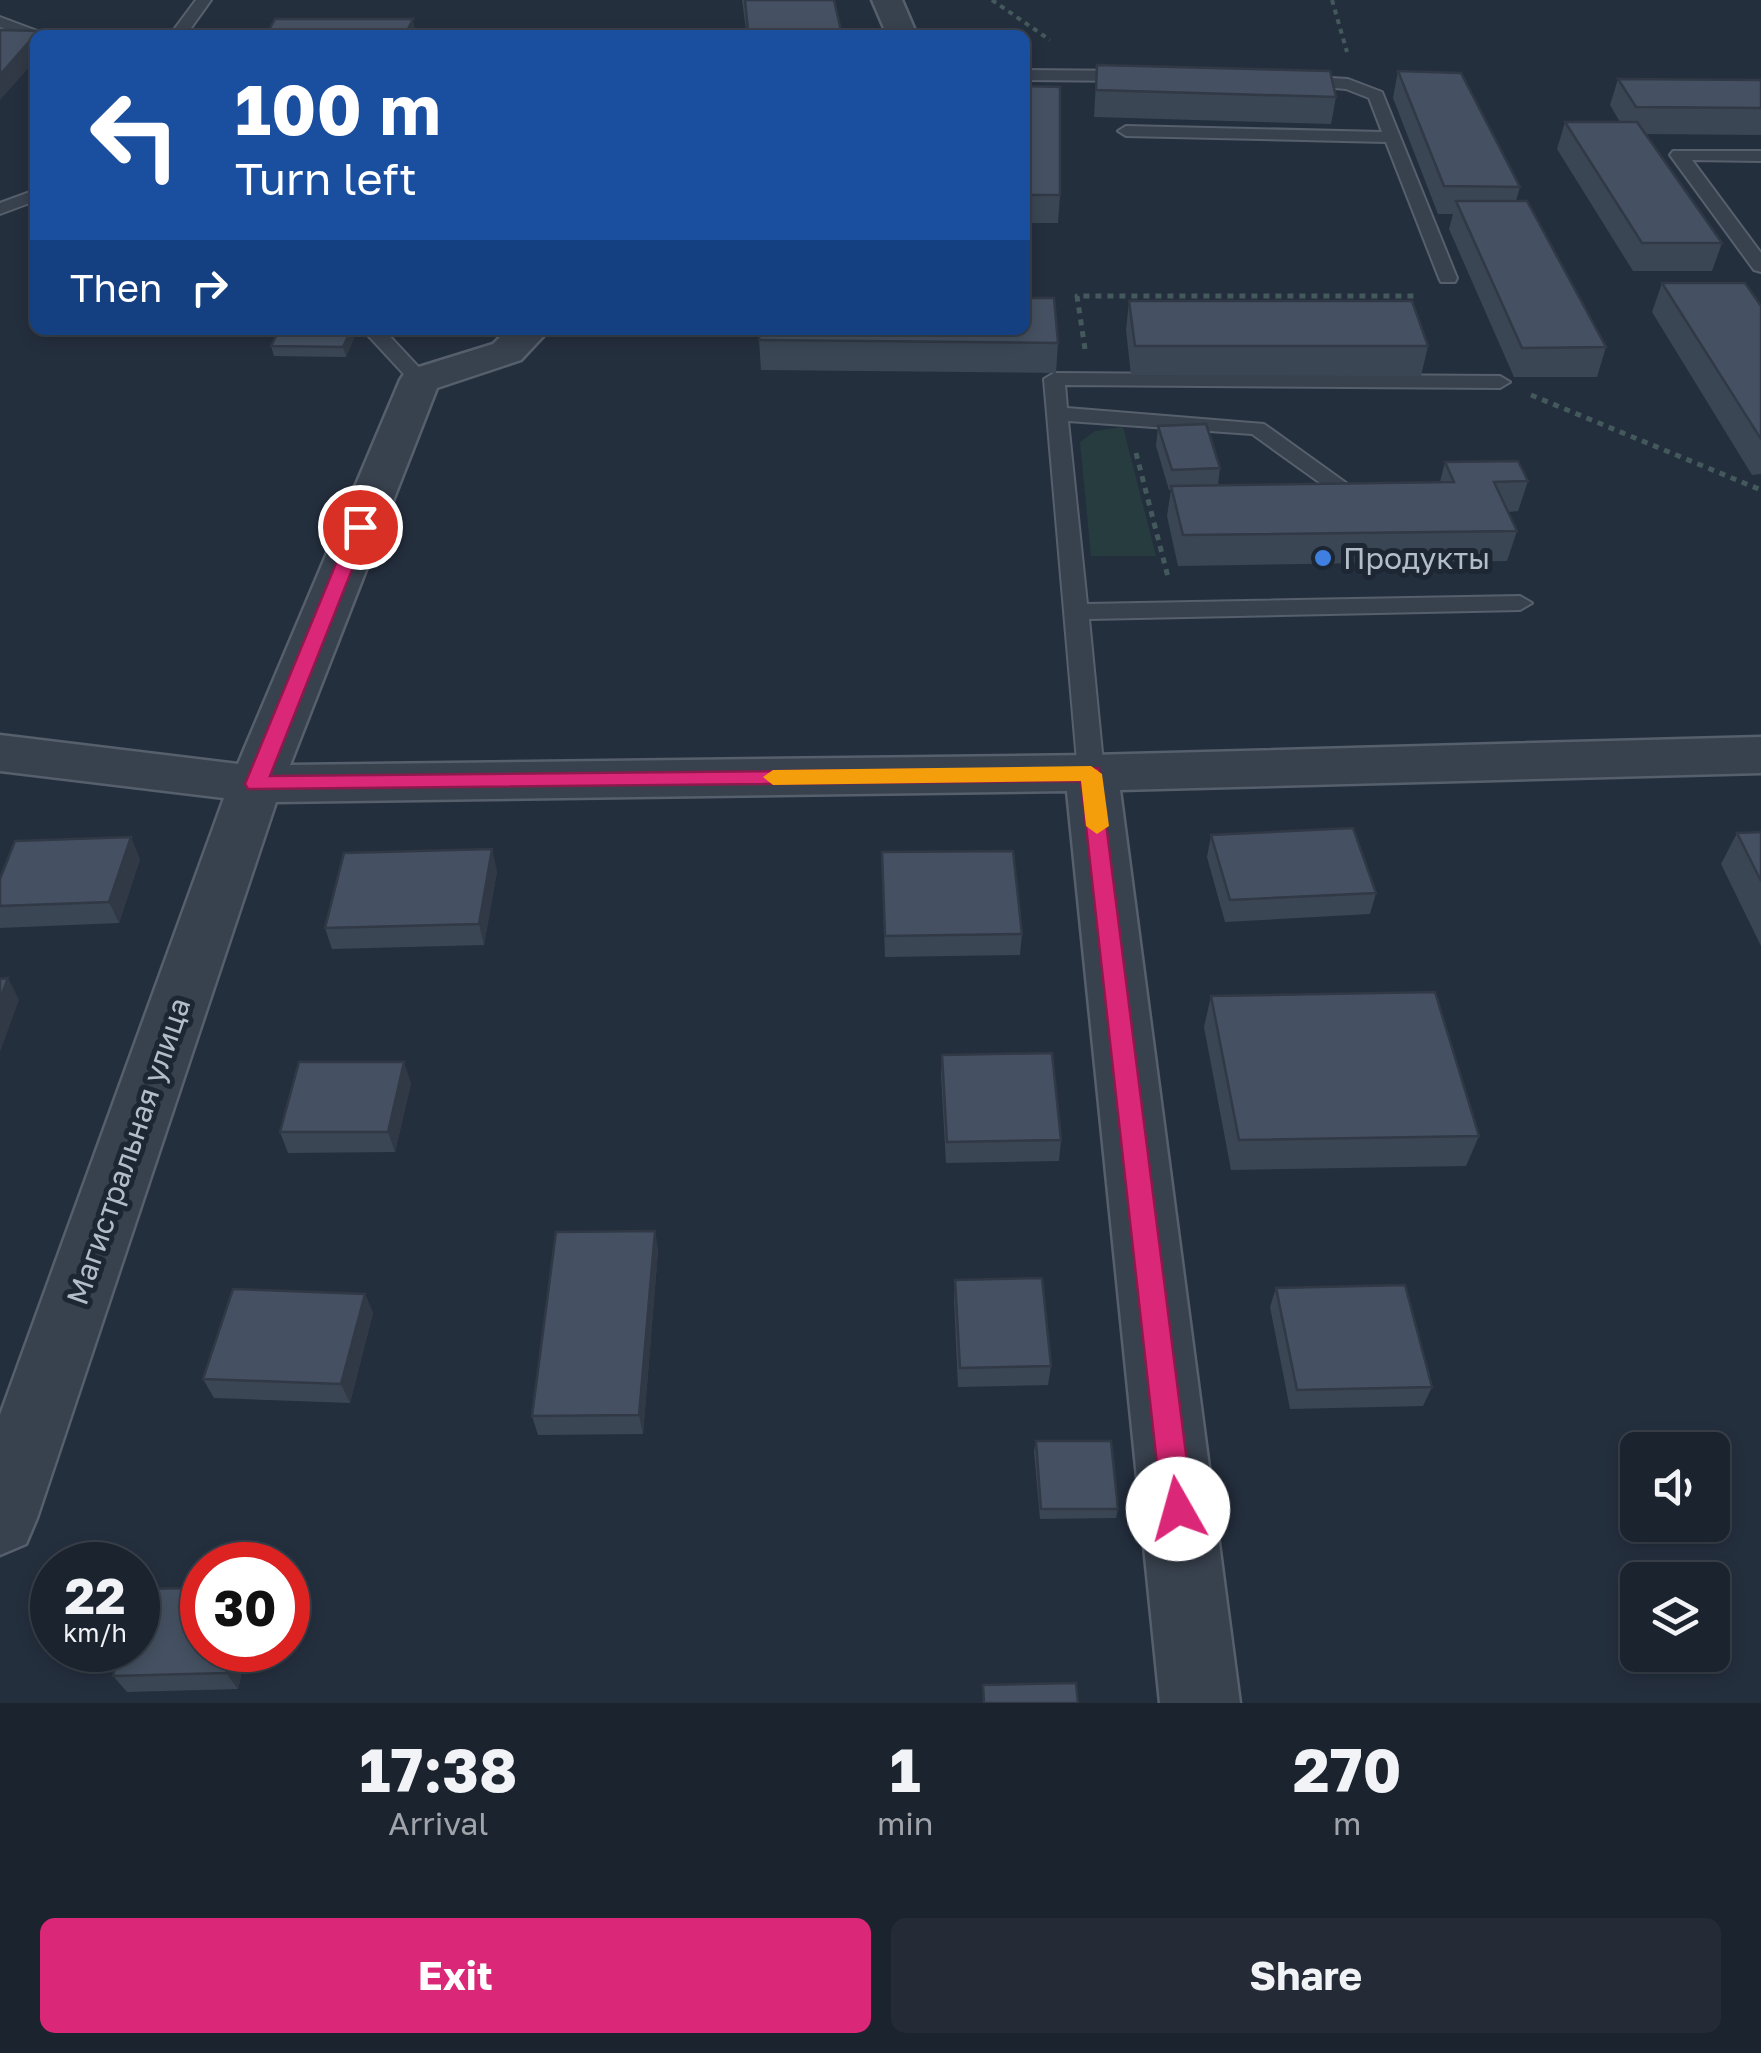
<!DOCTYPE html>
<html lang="en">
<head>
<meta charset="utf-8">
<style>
	:root { --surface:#1b232e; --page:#242b36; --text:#f1f3f6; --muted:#a0a4aa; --line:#39404a; --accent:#db2777 }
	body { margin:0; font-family:"Golos Text",sans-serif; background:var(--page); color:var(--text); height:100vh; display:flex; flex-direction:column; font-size:38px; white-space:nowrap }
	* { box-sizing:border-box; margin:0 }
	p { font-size:32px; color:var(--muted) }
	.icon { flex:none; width:55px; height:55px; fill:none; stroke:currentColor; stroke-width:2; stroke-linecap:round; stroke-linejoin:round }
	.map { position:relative; height:1703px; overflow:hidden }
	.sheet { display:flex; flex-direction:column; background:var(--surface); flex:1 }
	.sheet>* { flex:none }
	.banner { position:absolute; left:30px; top:30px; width:1000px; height:305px; border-radius:15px; box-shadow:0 5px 15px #0003,0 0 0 2px var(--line); background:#1a4fa0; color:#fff; overflow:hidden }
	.fabs { position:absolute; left:1620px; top:1432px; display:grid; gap:20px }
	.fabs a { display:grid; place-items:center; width:110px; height:110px; border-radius:15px; background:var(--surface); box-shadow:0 5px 15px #0003,0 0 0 2px var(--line); font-size:50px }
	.speed { position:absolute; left:30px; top:1542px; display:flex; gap:20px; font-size:50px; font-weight:700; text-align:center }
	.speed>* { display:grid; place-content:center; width:130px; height:130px; border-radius:50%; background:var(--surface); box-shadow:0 5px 15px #0003,0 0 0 2px var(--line); line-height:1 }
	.speed small { font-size:25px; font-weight:400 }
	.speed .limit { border:15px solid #d22; background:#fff; color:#111 }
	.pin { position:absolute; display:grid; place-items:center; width:85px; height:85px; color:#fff; margin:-42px; border:5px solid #fff; border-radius:50%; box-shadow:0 2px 10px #0007 }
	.me { position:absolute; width:110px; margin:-55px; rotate:353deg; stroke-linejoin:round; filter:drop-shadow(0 0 8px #0008) }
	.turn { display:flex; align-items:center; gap:35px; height:210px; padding:0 40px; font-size:45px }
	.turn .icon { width:130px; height:130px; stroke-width:2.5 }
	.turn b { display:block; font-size:70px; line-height:85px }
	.then { display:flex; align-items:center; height:95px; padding:0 40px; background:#0003; gap:20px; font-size:38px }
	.eta { display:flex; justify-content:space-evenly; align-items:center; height:170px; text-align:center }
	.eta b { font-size:60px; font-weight:700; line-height:70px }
	.action { display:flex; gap:20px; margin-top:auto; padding:20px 40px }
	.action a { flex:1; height:115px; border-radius:15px; background:var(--accent); color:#fff; font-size:40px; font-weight:700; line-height:115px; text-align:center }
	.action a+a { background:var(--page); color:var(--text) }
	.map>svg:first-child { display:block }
</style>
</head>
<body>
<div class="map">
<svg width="1761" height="1703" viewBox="0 0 1761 1703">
	<rect width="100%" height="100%" fill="#242f3e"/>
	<path fill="#263c3f" d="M1123 427 1156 556H1091L1080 442 1095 431Z"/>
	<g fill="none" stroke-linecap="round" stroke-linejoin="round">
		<g stroke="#565f6c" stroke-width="4">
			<path id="service" d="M196 0H211L186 35H170Z
				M0 17 40 32 43 35H35V40L0 27Z
				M1025 70 1134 71 1142 76 1134 81 1025 80Z
				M1296 76 1348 79 1382 92 1457 278 1455 282H1441L1439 278 1386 142 1126 136 1118 131 1126 126 1382 132 1369 98 1346 89 1290 84 1288 81Z
				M1673 151H1761V161L1692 160 1761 253V272L1754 270 1670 155Z
				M35 190V201L0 214V203Z
				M363 330H384L427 376V384H413Z
				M1054 373 1500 376 1510 382 1500 388 1065 385 1067 408 1264 424 1349 485 1346 490H1330L1252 434 1068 421 1087 604 1520 596 1532 603 1520 610 1089 619 1104 773 1100 779H1082L1078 773 1044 379Z"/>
		</g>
		<g stroke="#565f6c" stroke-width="5">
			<path id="minor" d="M872 0H902L917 35H887Z
				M507 330H549L521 360 437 388 290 765 1091 755 1761 737V773L1120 790 1240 1703H1160L1067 791 276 802 37 1518 26 1544 0 1555V1415L224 798 0 771V735L238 764 400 380 406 371 493 344Z"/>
		</g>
		<path stroke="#44595c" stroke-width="4" stroke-dasharray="5 5" stroke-linecap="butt" d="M992 0 1050 40
			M1332 0 1347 52"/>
		<path stroke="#44595c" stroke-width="5" stroke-dasharray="6 6" stroke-linecap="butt" d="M1085 349 1077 296H1416
			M1531 395 1761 490
			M1136 453 1168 577"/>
		<use href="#service" fill="#38414e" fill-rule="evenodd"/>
		<use href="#minor" fill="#38414e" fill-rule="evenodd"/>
	</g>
	<path fill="#3b4654" d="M742 0H834L746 30Z
		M1097 65 1336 97 1331 124 1094 117Z
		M1398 71 1520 187 1516 201 1606 347 1597 377H1514L1449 229 1453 214H1438L1393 98Z
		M1618 79 1761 80V135L1645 134 1722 243 1712 271H1633L1557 149 1565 122H1620L1610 105Z
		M1025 86 1060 195 1058 223H1025Z
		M1662 283 1761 306V474L1752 475 1652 312Z
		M1129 301 1428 346 1421 376 1131 375 1126 330Z
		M354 338 346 357 274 356 271 346Z
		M759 340 1058 343 1056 373 761 370Z
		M1158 426 1220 468 1218 485 1440 482 1445 462 1528 481 1518 511 1508 512 1517 531 1507 561 1178 566 1167 516 1171 490H1169L1156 446Z
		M1761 832V946L1721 864 1737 833Z
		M1211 835 1376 893 1370 914 1225 922 1207 857Z
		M140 859 119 923 0 928V879Z
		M497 871 484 945 332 949 325 928Z
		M882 874 1022 934 1020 955 885 957Z
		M1211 996 1479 1136 1466 1166 1231 1170 1204 1027Z
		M942 1055 1061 1140 1059 1161 946 1163 941 1076Z
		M411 1083 395 1152 288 1153 280 1132Z
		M655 1231 658 1251 643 1434 538 1435 532 1416Z
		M955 1280 1051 1366 1048 1385 958 1387 954 1300Z
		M1276 1288 1432 1387 1423 1406 1290 1409 1270 1307Z
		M365 1294 373 1313 350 1403 214 1398 203 1379Z
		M1036 1441 1118 1509 1116 1518 1040 1519 1034 1451Z
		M202 1650H247L238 1689 127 1692 113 1676Z"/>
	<path fill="#303945" d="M413 19 416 35H405Z
		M35 37V61L0 100V75Z
		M351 330H353L354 338 346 357 343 347Z
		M131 837 140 859 119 923 109 902Z
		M492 849 497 871 484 945 479 924Z
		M8 978 19 1000 0 1052V999Z
		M404 1062 411 1083 395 1152 388 1132Z
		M655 1231 658 1251 643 1434 639 1415Z
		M365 1294 373 1313 350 1403 341 1384Z
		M232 1650H247L238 1689 226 1673Z"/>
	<path fill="#455162" stroke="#303945" stroke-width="2.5" d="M745 0H834L842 35H428L429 32 748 30Z
		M275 19H413L405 35H266Z
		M0 30 40 31 35 35 0 75Z
		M1097 65 1330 71 1336 97 1096 90Z
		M1398 71 1461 73 1520 187 1444 186Z
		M1618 79 1761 80V108L1636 107Z
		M1025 86 1060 87V195H1025Z
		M1565 122H1637L1722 243H1642Z
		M1456 201H1527L1606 347 1522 348Z
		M1662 283H1745L1761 306V439Z
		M1025 298H1054L1058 343 759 340 760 330H1025Z
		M1129 301H1412L1428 346H1135Z
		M279 330H351L343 347 271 346Z
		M1206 424 1220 468 1172 470 1158 426Z
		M1518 461 1528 481 1494 482 1517 531 1183 535 1171 486 1454 482 1445 462Z
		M1353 828 1376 893 1230 900 1211 835Z
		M1761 832V881L1737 833Z
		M131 837 109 902 0 906V879L15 841Z
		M492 849 479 924 325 928 344 853Z
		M1013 851 1022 934 885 936 882 852Z
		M8 978 0 999V979Z
		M1435 992 1479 1136 1239 1140 1211 996Z
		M1052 1053 1061 1140 947 1142 942 1055Z
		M299 1062H404L388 1132H280Z
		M655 1231 639 1415 532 1416 556 1232Z
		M1042 1278 1051 1366 960 1368 955 1280Z
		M1405 1285 1432 1387 1297 1390 1276 1288Z
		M233 1289 365 1294 341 1384 203 1379Z
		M1036 1441H1111L1118 1509H1041Z
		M202 1588V1650H232L226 1673 113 1676 120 1650H138V1589Z
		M1076 1683 1078 1703H984L983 1685Z"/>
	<path fill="#db2777" stroke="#8e194d" stroke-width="2.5" d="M360 521 369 527 270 776 1099 768 1193 1509 1188 1520 1178 1524 1167 1520 1162 1509 1081 781 248 789 245 784 351 527Z"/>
	<path fill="#f59e0b" d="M1091 766 1102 774 1109 826 1097 834 1086 826 1081 781 773 785 763 777 773 770Z"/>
	<circle fill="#3f7fe0" stroke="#1d2633" stroke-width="4" cx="1323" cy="558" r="10"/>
	<g text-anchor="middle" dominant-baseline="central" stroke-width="10" stroke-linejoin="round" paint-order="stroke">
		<g font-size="30" fill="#b4bcc9" stroke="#1d2633" text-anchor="start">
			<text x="1343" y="558">Продукты</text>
		</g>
		<g font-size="30" fill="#b4bcc9" stroke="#1d2633">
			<text transform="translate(128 1151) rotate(-71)">Магистральная улица</text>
		</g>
	</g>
</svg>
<div class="fabs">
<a><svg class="icon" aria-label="sound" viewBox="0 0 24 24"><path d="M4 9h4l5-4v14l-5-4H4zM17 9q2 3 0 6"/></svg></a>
<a><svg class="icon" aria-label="layers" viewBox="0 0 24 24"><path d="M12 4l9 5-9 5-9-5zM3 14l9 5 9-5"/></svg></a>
</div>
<div class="speed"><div>22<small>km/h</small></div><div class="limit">30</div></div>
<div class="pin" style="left:360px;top:527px;background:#d93025"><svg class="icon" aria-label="arrive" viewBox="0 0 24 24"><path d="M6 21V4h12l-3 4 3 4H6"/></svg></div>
<svg class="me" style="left:1178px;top:1509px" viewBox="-20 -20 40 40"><circle r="19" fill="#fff"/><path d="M0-13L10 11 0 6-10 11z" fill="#db2777"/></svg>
<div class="banner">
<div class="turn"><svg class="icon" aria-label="left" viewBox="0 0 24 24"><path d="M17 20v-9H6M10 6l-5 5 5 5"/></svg><div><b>100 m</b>Turn left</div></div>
<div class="then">Then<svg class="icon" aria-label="right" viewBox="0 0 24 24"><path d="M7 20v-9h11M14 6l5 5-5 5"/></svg></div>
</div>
</div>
<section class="sheet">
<div class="eta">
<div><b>17:38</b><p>Arrival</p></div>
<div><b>1</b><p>min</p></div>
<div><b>270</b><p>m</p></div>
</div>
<div class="action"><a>Exit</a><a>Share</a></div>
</section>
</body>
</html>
